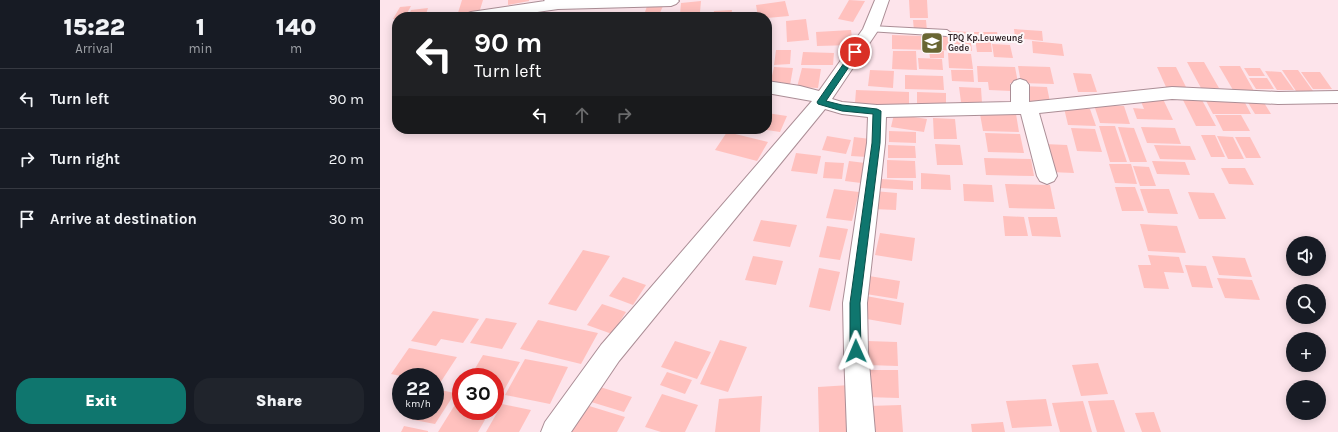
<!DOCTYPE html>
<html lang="en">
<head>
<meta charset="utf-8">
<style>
	:root { --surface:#171b24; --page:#20242c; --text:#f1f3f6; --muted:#9ea1a6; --line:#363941; --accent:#0f766e }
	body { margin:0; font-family:Karla,sans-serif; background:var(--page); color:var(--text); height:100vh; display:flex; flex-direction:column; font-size:15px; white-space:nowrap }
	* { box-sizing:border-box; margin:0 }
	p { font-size:13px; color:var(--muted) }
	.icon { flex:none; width:22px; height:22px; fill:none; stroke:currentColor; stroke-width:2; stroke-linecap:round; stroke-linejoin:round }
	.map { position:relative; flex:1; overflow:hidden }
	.panel { display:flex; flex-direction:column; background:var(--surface); width:380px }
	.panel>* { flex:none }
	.guide { position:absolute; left:12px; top:12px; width:380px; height:122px; border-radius:16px; box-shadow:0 2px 10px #0003; background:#202124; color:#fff; overflow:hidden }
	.controls { position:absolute; left:906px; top:236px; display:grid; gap:8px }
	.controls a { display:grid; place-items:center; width:40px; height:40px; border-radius:50%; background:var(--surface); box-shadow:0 2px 10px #0003; font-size:20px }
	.speed { position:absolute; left:12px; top:368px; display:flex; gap:8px; font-size:20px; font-weight:700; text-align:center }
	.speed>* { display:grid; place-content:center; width:52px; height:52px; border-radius:50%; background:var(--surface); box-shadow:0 2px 10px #0003; line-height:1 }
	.speed small { font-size:10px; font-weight:400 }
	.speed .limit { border:6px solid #d22; background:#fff; color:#111 }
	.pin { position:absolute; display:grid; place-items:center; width:34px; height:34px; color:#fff; margin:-17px; border:2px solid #fff; border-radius:50%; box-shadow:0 1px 4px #0007 }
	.me { position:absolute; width:44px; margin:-22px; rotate:359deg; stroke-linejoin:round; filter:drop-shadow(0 0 3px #0008) }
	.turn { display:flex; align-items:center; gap:14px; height:84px; padding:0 16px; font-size:18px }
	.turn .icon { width:52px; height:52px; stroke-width:2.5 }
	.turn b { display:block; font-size:28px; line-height:34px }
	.lanes { display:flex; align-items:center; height:38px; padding:0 16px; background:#0003; justify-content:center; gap:20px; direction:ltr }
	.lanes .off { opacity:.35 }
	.eta { display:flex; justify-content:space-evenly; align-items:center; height:68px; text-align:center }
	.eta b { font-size:24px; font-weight:800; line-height:28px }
	.button { display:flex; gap:8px; margin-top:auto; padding:8px 16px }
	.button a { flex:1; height:46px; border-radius:16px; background:var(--accent); color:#fff; font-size:16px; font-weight:800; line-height:46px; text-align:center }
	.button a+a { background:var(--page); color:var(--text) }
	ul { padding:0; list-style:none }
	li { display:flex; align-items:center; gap:12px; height:60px; padding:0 16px; border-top:1px solid var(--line) }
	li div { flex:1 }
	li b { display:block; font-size:15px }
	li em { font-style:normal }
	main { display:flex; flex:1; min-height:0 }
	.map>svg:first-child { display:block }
</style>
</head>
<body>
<main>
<section class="panel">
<div class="eta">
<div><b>15:22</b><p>Arrival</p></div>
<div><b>1</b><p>min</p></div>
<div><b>140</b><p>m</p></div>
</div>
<ul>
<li><svg class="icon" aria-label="left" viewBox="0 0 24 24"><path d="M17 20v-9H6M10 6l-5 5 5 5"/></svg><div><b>Turn left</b></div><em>90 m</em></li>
<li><svg class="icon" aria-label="right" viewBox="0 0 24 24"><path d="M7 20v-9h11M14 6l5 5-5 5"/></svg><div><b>Turn right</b></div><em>20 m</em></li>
<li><svg class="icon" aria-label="arrive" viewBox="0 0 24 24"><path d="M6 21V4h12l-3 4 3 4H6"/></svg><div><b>Arrive at destination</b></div><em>30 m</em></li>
</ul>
<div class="button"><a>Exit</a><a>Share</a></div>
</section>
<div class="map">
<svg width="958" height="432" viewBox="0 0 958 432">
	<rect width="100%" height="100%" fill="#fde4eb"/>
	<path fill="#ffc1be" d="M82 0H103L99 13 77 16Z
		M128 0H149V1L128 5Z
		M469 0 485 1 473 22 458 19Z
		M529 0H547L548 18H530Z
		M321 1 320 12 300 14 301 3Z
		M405 1 409 16 387 18V17H378L376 5Z
		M31 6 25 17H17V19H13L20 7Z
		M267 6H283L279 15H264Z
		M48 8 45 17H28L31 10Z
		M352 10 351 17H333L334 11Z
		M210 12H224L223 17H208Z
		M325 15V17H300V16Z
		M426 19 429 40 407 42 406 21Z
		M533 20H546L547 31H534Z
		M634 29 662 31 663 41 635 38Z
		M471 30 473 45 437 46 436 32Z
		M570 31 590 32 592 51 512 49V35L571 37Z
		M594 32H617L619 43H611L612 52H597Z
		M652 41 682 44 684 56 653 53Z
		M612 44 630 45 633 58 614 57Z
		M396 50H411L410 64 394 65Z
		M513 51H536L537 70 512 69Z
		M549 51H564V58H550Z
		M423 52 454 53 453 65H421Z
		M568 53 591 54 593 69 569 68Z
		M538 58 562 59 563 70 539 69Z
		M807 62H824L839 88H821Z
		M597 66 635 67 638 83H630L631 91 609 90 608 82H598Z
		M638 66 670 67 674 84 641 83Z
		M839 66H860L874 91 853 90Z
		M394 67 413 68 410 85 390 84Z
		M777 67H796L806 87H786Z
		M422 68 441 69 438 88 417 87Z
		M864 68H880L885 76H869Z
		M490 70 514 71 513 88 488 86Z
		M571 70H593L594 82 572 81Z
		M902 70H918L933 91H916Z
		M885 71 901 72 914 90H897Z
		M921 72H940L952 89H933Z
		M693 73 711 74 717 92H698Z
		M525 75 563 76 564 90 525 89Z
		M869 78H887L894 89H876Z
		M640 86 667 87 670 102H643Z
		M579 87 601 88 602 103 581 102Z
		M476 90 529 92V106L475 103Z
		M537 92 566 93V106L537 105Z
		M760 99H783L793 120 757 119 753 108 764 109Z
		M825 99H863L871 114H833Z
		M803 100H822L836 126H816Z
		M867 101H883L891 114H875Z
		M714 105 744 106 750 124 720 123Z
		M684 108 710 109 716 126 688 125Z
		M387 113 407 116 400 132 387 130Z
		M514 114 547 119 544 132 511 127Z
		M600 114H636L639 132 603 131Z
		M835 115H861L870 131H843Z
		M553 118 575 119 577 139H554Z
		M719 126H735L747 162H730Z
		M738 127 754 128 767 162H750Z
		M761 127 795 128 801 144 767 143Z
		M691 128 715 129 722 152 697 151Z
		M509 131 536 132V143L509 142Z
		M347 132 388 142 377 161 335 150Z
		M605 133 640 134 644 153 608 152Z
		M821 135H835L845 157H831Z
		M447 136 471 140 466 154 442 150Z
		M837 136 853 137 864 159H848Z
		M474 137 490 139 487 157 471 156Z
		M855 137H870L881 158H866Z
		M555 144 580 145 583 165H557Z
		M664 144 687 145 694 173 670 172Z
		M508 145 535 146 536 158H508Z
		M774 145 810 146 816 160 780 159Z
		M416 153 441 156 437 174 411 171Z
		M604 158 651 159 654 176 606 175Z
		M507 160 535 161 536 178H507Z
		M469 161 485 163 481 183 465 181Z
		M772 161 805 162 810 175 777 174Z
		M445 162 464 163 462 179 443 178Z
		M729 164H751L757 184 735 183Z
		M753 166 769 167 776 186H760Z
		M841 168H865L874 185 849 184Z
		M541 173 570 175 571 190 541 189Z
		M501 179 533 181V190L500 188Z
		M583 184 612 185 614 202 584 201Z
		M625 184 670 185 675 209 629 208Z
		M735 187H755L764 211H742Z
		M454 189 479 192 472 221 446 218Z
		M760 189H789L798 214 768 213Z
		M494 191 517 193 516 210 493 209Z
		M808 192 834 193 846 219H819Z
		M623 216 644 217 648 236H625Z
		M648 217H677L681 237 652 236Z
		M381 220 417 225 410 247 373 241Z
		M760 224 797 226 806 253 768 251Z
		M447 226 468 229 460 260 439 257Z
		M500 233 535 238 532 261 495 255Z
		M203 250 230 256 196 311 168 304Z
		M768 255 799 257 804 273 784 272 789 289 764 288 758 265H771Z
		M373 256 403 261 396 285 365 280Z
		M832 256 865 258 872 277 839 275Z
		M805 265 826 266 833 288 812 287Z
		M439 268 460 272 450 311 429 307Z
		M489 276 520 281 517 299 486 294Z
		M243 277 266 285 253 305 229 296Z
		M837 278 872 280 880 300 845 298Z
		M486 296 524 303 521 325 481 318Z
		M222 304 246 312 232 334 207 325Z
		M53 311 99 319 83 343 61 339 56 346 31 341Z
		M106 318 137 323 122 349 90 343Z
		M158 320 218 333 201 364 140 349Z
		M340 340 367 347 348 392 320 384Z
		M295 341 331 352 317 379 281 367Z
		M487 341 517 342 518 366 487 365Z
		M29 348 77 357 60 383 55 382V377H26L11 374Z
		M103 355 140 362 124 390 115 388V377H90Z
		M145 359 188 367 170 404 125 395Z
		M718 363 728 394 701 396 692 365Z
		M485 370H518L519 398 485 397Z
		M287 372 312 380 305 394 280 385Z
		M470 385 471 432H439L438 387Z
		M217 386 252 397 244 412 208 401Z
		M55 389 75 393 55 424 29 419 34 411H55Z
		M282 394 318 405 305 432H281L265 427Z
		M81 395V411H110L98 432H58Z
		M382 396 380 432H335L339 399Z
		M666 399 672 426 632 428 626 401Z
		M734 400 745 432H717L708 401Z
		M703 401 712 432H680L672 403Z
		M122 404 151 410 139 432H106Z
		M206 405 245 417 237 432H190Z
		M521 405 523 432H489L488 406Z
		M774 412 781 432H762L755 413Z
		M623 422 625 432H592L591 424Z
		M24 426 48 431V432H21Z"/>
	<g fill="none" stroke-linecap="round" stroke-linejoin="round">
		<g stroke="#ab8e96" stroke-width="2">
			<path id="lane" d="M491 26 567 30 571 33 567 36 488 31 487 29Z"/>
		</g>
		<g stroke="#ab8e96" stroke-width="2">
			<path id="street" d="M164 0H298L299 1 296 4 291 6 178 9 122 17H83L86 14 91 12 165 1Z
				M495 0H509L499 29 452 99 462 102 497 105 631 102V85L634 81 640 79 646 81 649 85V102L792 87 898 92 958 91V103L898 104 792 99 659 113 677 176 674 181 667 184 660 181 657 176 641 114 506 117 505 143 487 303 488 351 495 432H467L464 351 463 303 487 143 488 117 462 114 445 109 239 361 191 432H161L165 422 221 345 432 101 387 93V81L420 86 439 91 483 29Z"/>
		</g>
		<use href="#lane" fill="#fff" fill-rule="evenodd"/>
		<use href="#street" fill="#fff" fill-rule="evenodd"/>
	</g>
	<path fill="#0f766e" stroke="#0a4d48" d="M473 50H475L479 52 446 101 462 105 497 109 501 111 500 143 480 303 481 351 480 354 476 356 472 354 470 351V303L492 143 493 114 462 111 438 104 437 102Z"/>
	<defs>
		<g id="school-square" transform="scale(1.15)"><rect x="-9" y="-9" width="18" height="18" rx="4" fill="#696632" stroke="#fdf7f9"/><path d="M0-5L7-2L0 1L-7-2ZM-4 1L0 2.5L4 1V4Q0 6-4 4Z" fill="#fff"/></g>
	</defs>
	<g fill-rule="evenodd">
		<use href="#school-square" x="552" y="43"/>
	</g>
	<g text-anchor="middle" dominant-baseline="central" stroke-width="4" stroke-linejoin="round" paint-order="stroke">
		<g font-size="9" font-weight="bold" fill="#322629" stroke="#fdf7f9" text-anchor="start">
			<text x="568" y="38">TPQ Kp.Leuweung<tspan x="568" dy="10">Gede</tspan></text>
		</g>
	</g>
</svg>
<div class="controls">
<a><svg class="icon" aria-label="sound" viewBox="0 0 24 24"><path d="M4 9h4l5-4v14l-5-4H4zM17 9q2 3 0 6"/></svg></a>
<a><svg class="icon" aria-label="search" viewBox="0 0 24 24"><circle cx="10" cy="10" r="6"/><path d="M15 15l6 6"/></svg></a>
<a>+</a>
<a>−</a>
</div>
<div class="speed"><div>22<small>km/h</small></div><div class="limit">30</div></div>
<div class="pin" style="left:475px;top:52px;background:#d93025"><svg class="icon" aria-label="arrive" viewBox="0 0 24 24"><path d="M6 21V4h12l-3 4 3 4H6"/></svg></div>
<svg class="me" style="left:476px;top:351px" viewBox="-20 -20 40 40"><path d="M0-17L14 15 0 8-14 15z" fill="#0f766e" stroke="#fff" stroke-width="4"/></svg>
<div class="guide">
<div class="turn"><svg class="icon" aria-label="left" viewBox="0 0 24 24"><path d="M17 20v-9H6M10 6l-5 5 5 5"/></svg><div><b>90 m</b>Turn left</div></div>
<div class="lanes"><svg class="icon" aria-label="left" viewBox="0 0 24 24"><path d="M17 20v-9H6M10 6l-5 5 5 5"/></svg><svg class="icon off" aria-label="ahead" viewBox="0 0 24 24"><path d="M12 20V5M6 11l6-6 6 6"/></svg><svg class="icon off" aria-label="right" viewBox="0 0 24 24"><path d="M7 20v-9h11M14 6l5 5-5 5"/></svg></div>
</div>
</div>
</main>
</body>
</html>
